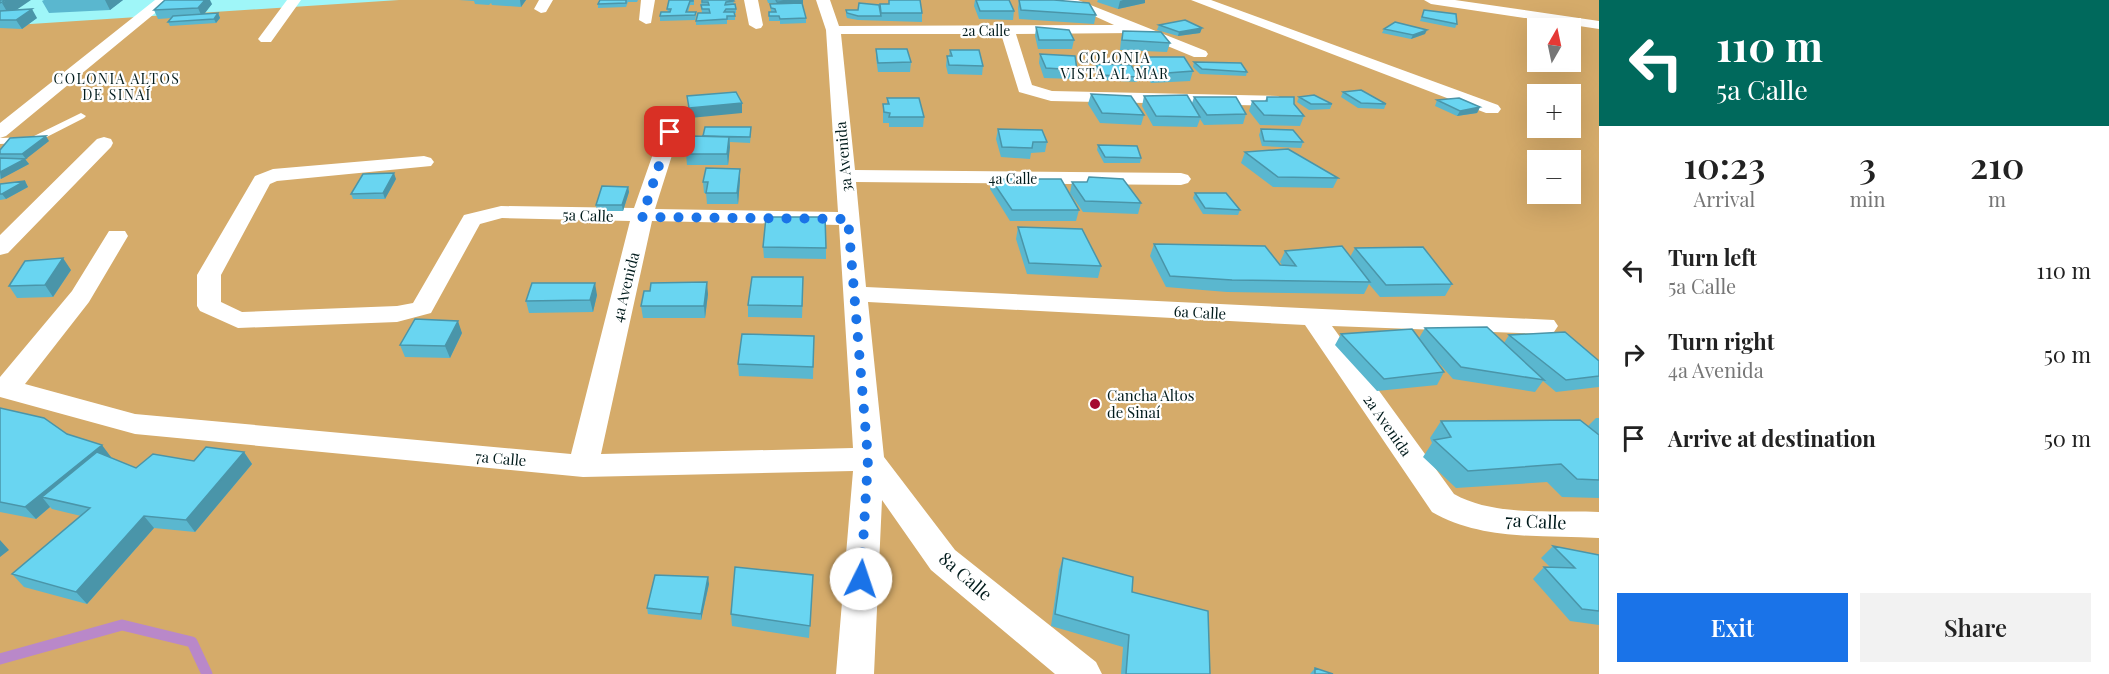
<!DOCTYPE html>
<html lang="en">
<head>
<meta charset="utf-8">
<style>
	:root { --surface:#fff; --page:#f2f2f2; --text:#222; --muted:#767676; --accent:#1a73e8 }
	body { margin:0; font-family:"Playfair Display",serif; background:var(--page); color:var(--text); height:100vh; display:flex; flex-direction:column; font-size:22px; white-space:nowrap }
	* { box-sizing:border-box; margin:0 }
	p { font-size:20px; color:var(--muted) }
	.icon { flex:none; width:33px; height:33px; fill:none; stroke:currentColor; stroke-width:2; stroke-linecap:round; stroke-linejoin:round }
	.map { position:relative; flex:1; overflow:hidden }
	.sheet { display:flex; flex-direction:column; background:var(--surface); width:510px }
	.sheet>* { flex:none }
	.top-card { background:#00695c; color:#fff; overflow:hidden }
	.needle { width:39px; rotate:9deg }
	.fabs { position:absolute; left:1527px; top:18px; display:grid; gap:12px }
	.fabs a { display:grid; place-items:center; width:54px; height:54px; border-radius:0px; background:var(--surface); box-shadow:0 6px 24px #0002; font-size:30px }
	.pin { position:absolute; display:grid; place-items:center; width:51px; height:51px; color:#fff; margin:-26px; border-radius:12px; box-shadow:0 3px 9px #0006 }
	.me { position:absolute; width:66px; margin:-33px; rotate:4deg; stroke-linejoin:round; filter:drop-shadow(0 0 4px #0008) }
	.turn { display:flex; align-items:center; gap:21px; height:126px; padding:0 18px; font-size:27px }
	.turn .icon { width:78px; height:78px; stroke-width:2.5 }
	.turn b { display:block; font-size:42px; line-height:51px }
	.eta { display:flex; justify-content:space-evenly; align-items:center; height:102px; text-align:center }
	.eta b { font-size:36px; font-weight:600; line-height:42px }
	.action { display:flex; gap:12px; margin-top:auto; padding:12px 18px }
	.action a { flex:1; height:69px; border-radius:0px; background:var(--accent); color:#fff; font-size:24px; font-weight:600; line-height:69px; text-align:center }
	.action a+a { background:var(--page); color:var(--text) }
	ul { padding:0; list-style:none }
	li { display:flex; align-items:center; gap:18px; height:84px; padding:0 18px }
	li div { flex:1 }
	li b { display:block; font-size:22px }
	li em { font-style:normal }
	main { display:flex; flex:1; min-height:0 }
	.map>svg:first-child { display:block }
</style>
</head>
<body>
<main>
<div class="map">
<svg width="1599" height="674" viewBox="0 0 1599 674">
	<rect width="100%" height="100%" fill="#9ff6f8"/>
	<path fill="#d5ab6a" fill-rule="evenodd" d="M399 0H1599V674H0V26ZM1538 28H1570V62H1538ZM1538 94H1570V128H1538ZM1538 160H1570V194H1538Z"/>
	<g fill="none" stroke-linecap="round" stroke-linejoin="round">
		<path stroke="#b988c9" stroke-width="11" d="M0 659 122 625 192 642 207 674"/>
		<path fill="#fff" fill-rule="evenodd" d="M81 113 86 116 84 118 37 142 0 144V138L32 137Z"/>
		<path fill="#fff" fill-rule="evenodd" d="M155 0H171L6 136 0 138V123Z
			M287 0H301L271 42H261L258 39Z
			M539 0H553L546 12 541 13 534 9Z
			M641 0H655L651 23 646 24 639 20Z
			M744 0H758L763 25 761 28 756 29 749 25Z
			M816 0H830L839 26 1114 25 1059 0H1078L1206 51 1208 54 1206 57H1194L1136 33 1016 34 1032 85 1052 91 1278 96 1287 101 1278 106 1051 101 1019 92 1001 34H841L855 170 1181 173 1188 175 1191 179 1188 183 1181 185 856 182 866 287 1554 320 1558 326 1554 332 1545 334 1332 326 1454 494C1495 517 1553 510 1599 512V538C1543 535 1482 541 1432 512L1305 325 868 302 884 457 955 550 1096 662 1102 674H1055L931 570 882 500 874 674H836L853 471 583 477 135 434 0 397V377L72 291 109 231H125L128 236 89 302 25 384 135 414 571 454 630 221 502 218 480 224 431 313 397 322 238 328 200 311 197 306V275L255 176 273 169 424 156 431 158 434 162 431 166 277 181 270 184 221 275V302L242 312 397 306 413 303 464 215 501 206 634 208 668 111 677 106 686 111 655 209 838 212 826 30ZM652 221 839 225 853 448 601 454Z
			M1191 0H1211L1498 105 1501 109 1498 113H1486Z
			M1424 0H1455L1599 21V29L1431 4Z
			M104 137 111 139 113 143 111 147 8 253 0 255V235L97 139Z"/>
	</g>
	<path fill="#5ab7cf" d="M0 0 16 10 37 18 22 29 0 28Z
		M44 0H123L110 10 49 13 42 1Z
		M459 0H526L521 7 492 5 491 3 489 5 475 4 474 1Z
		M600 0H638L637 2H628L626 7 598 8V4Z
		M694 0V5H690L688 12 696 16 695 20 660 21V16L668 12 667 9Z
		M702 0H733L734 4 736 9V13H735V20H727V24L696 25V21L702 13 701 5Z
		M767 0H802V5L806 18V23L780 24V21H769V12H771L770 4H776V3H768Z
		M975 0 1014 11 1013 20 979 19 974 6Z
		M1019 0 1096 15 1094 24 1019 19 1018 8Z
		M1098 0H1145V3L1118 9 1097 2Z
		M212 4 203 14 218 13 220 18 216 23 170 26 168 22 172 18 158 19 154 10Z
		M880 4 922 13V22L858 20 847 18 846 15V10H880Z
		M1424 10 1457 24 1455 28 1420 21Z
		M1159 25 1202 28 1200 33 1178 36 1157 30Z
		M1036 27 1074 40 1072 49H1038L1035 36Z
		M1384 29 1425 34 1411 39 1382 33Z
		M1123 31 1170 43 1167 52 1120 50 1121 40Z
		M876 49 911 62 910 72H878L876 58Z
		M950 50 983 66 982 75 948 74 946 66 947 56H949Z
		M1040 54 1077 70 1075 79 1044 78 1039 63Z
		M1143 57 1193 71 1190 81 1151 83 1140 67Z
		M1194 62 1247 72 1246 76 1200 74 1193 67Z
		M1096 64 1138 77 1137 82 1099 80 1095 68Z
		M1343 92 1386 104 1384 109 1358 108 1341 97Z
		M1091 94 1144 115 1141 125 1100 123 1088 104Z
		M1144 96 1192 103 1194 97 1246 114 1243 124 1204 125 1200 119 1197 127 1153 126 1142 106Z
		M1267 97 1294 104 1304 116 1300 126 1260 125 1249 111 1252 101H1265Z
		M1299 97 1332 104 1330 109 1309 110 1297 102Z
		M887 98 924 117 923 127H889V123H883V104H887Z
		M1437 100 1480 107 1477 113 1457 116 1435 106Z
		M998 129 1047 142 1045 152 1031 153 1030 159 1001 157 996 139Z
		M1261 129 1303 142 1301 148 1262 146 1259 135Z
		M751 132 750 143 730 142 728 165H687L686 154 703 136Z
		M49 141 25 159 29 164 0 179V150Z
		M1098 145 1141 158 1140 163H1104L1097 150Z
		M1245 152 1338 178 1333 188 1273 187 1241 163Z
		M740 169V180L738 204H707L706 193H704L703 182Z
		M396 179 385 199H353L351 194Z
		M991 179 1079 210 1076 221H1010L990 189Z
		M25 181 28 187 6 199 0 200V184Z
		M1072 182 1141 203 1138 214 1083 212 1070 193Z
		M628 187 629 192 623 211H597L596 205Z
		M1195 193 1240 210 1238 215 1203 214 1193 198Z
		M1018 227 1101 266 1098 278 1027 274 1016 239Z
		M1154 244 1282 265 1280 262 1285 251 1350 257 1355 248 1452 284 1445 296 1380 297 1369 284 1364 294 1227 292 1166 287 1150 256Z
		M763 247 826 248V259L764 258Z
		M71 270 53 297 17 298 9 286Z
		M803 289 802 318 748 317V305Z
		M708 294 705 318H643L641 306Z
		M597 295 593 312 529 313 526 301Z
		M1425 328 1504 343 1509 335 1599 361V387L1556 392 1543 381 1535 392 1453 379 1431 354 1444 372 1437 385 1377 391 1335 345 1341 334 1419 338Z
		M462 333 450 358 405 357 400 345Z
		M814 336 813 379 739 376 738 364Z
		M0 408 67 434 111 457H110L136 468 194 461 244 452 252 464 195 532 154 528 87 604 24 587 12 574 81 516 52 509 50 507 36 519 0 512Z
		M1596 418H1599V498L1562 497 1547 482 1456 488 1423 457 1432 443 1430 438 1441 421 1588 426Z
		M1553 546 1599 555V625L1570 621 1533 579 1544 567H1550L1541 558Z
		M1063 558 1132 592 1210 674H1121L1123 647 1051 626 1059 570Z
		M813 575 809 638 732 626 731 614Z
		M709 584 701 620 648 614 647 608Z
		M1315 668 1333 674H1310Z"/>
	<path fill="#4a95a9" d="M6 0H31L9 15 2 3Z
		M105 0H123L110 10Z
		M205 0H210L212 4 202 17 198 8Z
		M520 0H526L521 7Z
		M803 0V5L777 7V2Z
		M1123 0H1145V3L1118 9 1120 1Z
		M32 9 37 18 22 29 16 20Z
		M218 13 220 18 216 23 214 19Z
		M1202 28 1200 33 1178 36 1179 32Z
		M1427 30 1425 34 1411 39 1413 35Z
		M742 103V113L690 118 689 108Z
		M1480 107 1477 113 1457 116 1460 111Z
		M46 136 49 141 26 159 22 154Z
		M729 137 730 147 728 165 727 154Z
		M25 159 29 164 1 179 0 172Z
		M740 169V180L738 204 737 193Z
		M394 173 396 179 385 199 383 193Z
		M25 181 28 187 6 199 2 194Z
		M628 187 629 192 623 211 622 205Z
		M63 258 71 270 53 297 45 285Z
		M707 282 708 294 705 318 704 306Z
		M595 283 597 295 593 312 590 300Z
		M458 321 462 333 450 358 445 346Z
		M102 445 111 457 58 501 42 497 50 507 36 519 25 507Z
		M244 452 252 464 195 532 186 520Z
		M144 516 154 528 87 604 76 592Z
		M0 540 9 550 0 557Z
		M708 577 709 584 701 620V614Z"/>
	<path fill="#69d5f1" stroke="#4a95a9" stroke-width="1.5" d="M0 0H6L0 3Z
		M165 0H205L198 8 154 10Z
		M600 0H626V3L598 4Z
		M669 0H693V1H690L686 12H696L695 15 660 16 661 12H670L671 9H667Z
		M702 0H733L734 1 726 2 725 5 735 4 736 9H726L724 12H734L735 16H727V19L696 21 698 13H710L709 9H702L701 5H709L708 2H702Z
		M776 0H803L777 2Z
		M889 0H920L922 13H881L880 4H889Z
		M976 0H1009L1014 11H980Z
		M1019 0H1054L1089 3 1096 15 1021 10Z
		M802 3 806 18 780 19 779 16H769V12H776L775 9 771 8 770 4Z
		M859 3 879 5 881 16H858L847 13 846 10H858Z
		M32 9 16 20H0V11Z
		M1424 10 1456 14 1457 24 1422 17Z
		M218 13 214 19 168 22 173 16Z
		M1185 20 1202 28 1179 32 1159 25Z
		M1395 22 1427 30 1413 35 1384 29Z
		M1036 27 1069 30 1074 40H1039Z
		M1123 31 1161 32 1170 43 1122 40Z
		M876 49H907L911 62 878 63Z
		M950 50H979L983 66 949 65 947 56H952Z
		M1040 54 1075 56 1077 70 1046 68Z
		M1143 57H1184L1193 71 1154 74Z
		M1194 62 1241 63 1247 72 1202 69Z
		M1096 64 1131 65 1138 77 1101 75Z
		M1361 90 1386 104 1361 103 1343 92Z
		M736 92 742 103 689 108 687 96Z
		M1091 94 1131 96 1144 115 1102 113Z
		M1187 95 1200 117 1156 116 1144 96Z
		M1314 95 1332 104H1311L1299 97Z
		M1194 97H1236L1246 114 1207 115Z
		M1267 97H1294V104L1304 116 1264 115 1252 101H1267Z
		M887 98H919L924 117H889L890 113 884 112 883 104H889Z
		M1459 98 1480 107 1460 111 1437 100Z
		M705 127H751L750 137 703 136Z
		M998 129 1042 130 1047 142H1033L1032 148 1002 147Z
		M1261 129 1293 130 1303 142 1264 141Z
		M46 136 22 154H0V150L10 138Z
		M691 136 729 137 727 154H686Z
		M1098 145 1137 146 1141 158 1105 157Z
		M1288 149 1338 178 1278 177 1245 152Z
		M0 158 25 159 0 172Z
		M706 168 740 169 737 193H706L708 182H703Z
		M394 173 383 193 351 194 363 174Z
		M1089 177 1123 179 1141 203 1085 201 1072 182H1087Z
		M991 179H1061L1079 210H1012Z
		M25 181 2 194H0V184Z
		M602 186 628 187 622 205H596Z
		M1195 193H1226L1240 210 1205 208Z
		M766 217H825L826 248 763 247Z
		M1018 227 1082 229 1101 266 1029 263Z
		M1154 244 1265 246 1280 265 1296 266 1285 251 1342 246 1370 282 1232 280 1170 276Z
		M1423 247 1452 284 1386 285 1355 248Z
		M63 258 45 285 9 286 25 261Z
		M752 277H803L802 306 748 305Z
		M707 282 704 306H641L644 291H650L651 283Z
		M532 283H595L590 300 526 301Z
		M415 319 458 321 445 346 400 345Z
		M1487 327 1544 380 1461 367 1425 328Z
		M1412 329 1444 372 1384 379 1341 334Z
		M1565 332 1599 361V376L1566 380 1509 335Z
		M742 334 814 336 813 367 738 364Z
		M0 408 44 418 67 434 102 445 25 507 0 502Z
		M1580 420 1599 435V480L1577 479 1561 464 1468 471 1434 440 1451 437 1441 421Z
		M206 447 244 452 186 520 144 516 76 592 12 574 90 508 42 497 97 452 136 468 153 454 194 461Z
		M1553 546 1599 555V611L1582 609 1544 567 1575 568Z
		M1063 558 1133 577 1132 592 1208 611 1210 674H1126L1129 635 1055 614Z
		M735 567 813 575 810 626 731 614Z
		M655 575 708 577 701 614 647 608Z
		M1315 668 1333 674H1315Z"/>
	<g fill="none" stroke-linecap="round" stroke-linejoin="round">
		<path stroke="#1a73e8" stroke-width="10" stroke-dasharray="0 18" d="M670 132 642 217 848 219 868 459 861 579"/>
	</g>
	<circle fill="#a50a31" stroke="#fff" stroke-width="2" cx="1095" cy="404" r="6"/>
	<g text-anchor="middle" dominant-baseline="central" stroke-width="4.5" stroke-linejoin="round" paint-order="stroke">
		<g font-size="14" fill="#011b1c" stroke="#fff">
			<text x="986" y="30">2a Calle</text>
			<text x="1013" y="178">4a Calle</text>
		</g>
		<g font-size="14" letter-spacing="1.5" fill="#011b1c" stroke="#fff">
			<text x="1115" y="57">COLONIA<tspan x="1115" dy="16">VISTA AL MAR</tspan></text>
			<text x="117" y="78">COLONIA ALTOS<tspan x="117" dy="16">DE SINAÍ</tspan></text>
		</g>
		<g font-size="15" fill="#011b1c" stroke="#fff">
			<text transform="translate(843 157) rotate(-95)">3a Avenida</text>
			<text transform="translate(588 215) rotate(2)">5a Calle</text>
			<text transform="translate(625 287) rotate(-76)">4a Avenida</text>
			<text transform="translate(1200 312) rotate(3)">6a Calle</text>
			<text transform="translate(1388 425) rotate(55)">2a Avenida</text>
			<text transform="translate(501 458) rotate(5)">7a Calle</text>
		</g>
		<g font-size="15" fill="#011b1c" stroke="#fff" text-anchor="start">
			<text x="1107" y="395">Cancha Altos<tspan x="1107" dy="17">de Sinaí</tspan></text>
		</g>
		<g font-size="18" fill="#011b1c" stroke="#fff">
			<text transform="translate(1536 521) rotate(3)">7a Calle</text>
			<text transform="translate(966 576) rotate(41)">8a Calle</text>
		</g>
	</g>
</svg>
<div class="fabs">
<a><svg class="needle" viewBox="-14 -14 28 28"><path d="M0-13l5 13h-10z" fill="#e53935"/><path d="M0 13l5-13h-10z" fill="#767676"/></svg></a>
<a>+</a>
<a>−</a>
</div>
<div class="pin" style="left:670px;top:132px;background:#d93025"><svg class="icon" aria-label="arrive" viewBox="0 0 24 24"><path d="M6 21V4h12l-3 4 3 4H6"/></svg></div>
<svg class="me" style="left:861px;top:579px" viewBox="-20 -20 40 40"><circle r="19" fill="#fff"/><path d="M0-13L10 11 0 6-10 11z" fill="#1a73e8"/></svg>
</div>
<section class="sheet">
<div class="top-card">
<div class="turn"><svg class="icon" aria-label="left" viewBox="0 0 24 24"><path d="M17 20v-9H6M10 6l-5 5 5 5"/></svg><div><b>110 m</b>5a Calle</div></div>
</div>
<div class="eta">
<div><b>10:23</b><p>Arrival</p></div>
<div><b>3</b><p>min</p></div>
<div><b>210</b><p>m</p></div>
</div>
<ul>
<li><svg class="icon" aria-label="left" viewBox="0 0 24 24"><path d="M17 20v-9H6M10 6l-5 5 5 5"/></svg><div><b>Turn left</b><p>5a Calle</p></div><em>110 m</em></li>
<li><svg class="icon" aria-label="right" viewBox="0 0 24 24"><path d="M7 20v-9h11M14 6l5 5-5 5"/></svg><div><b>Turn right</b><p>4a Avenida</p></div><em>50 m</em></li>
<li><svg class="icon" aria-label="arrive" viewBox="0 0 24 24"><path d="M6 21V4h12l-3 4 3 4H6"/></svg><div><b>Arrive at destination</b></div><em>50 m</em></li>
</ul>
<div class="action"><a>Exit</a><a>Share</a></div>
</section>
</main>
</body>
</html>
